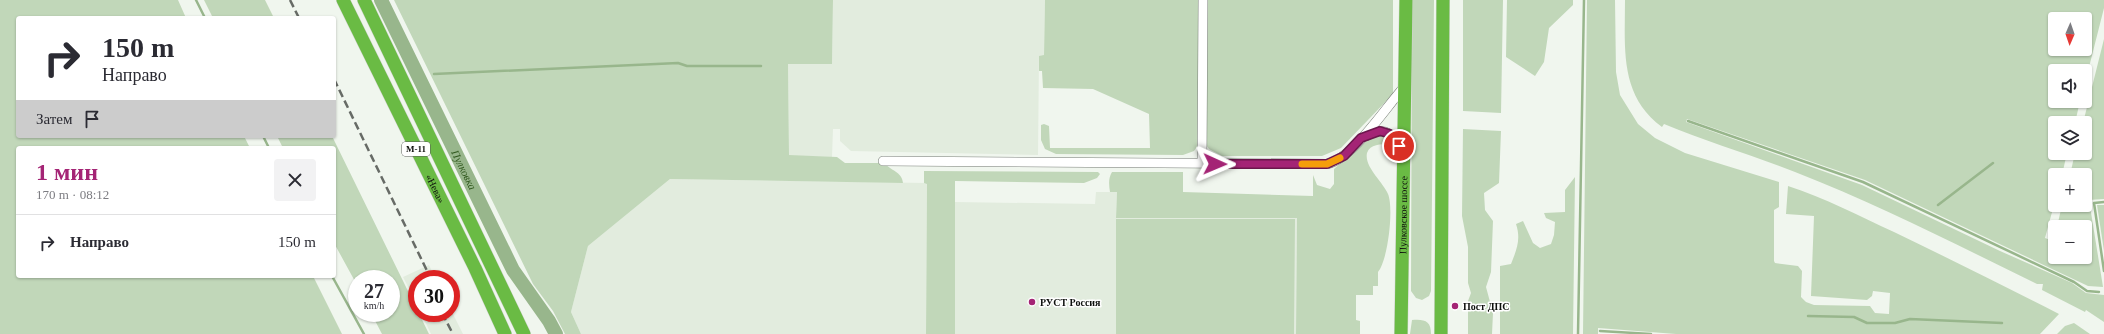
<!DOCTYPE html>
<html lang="ru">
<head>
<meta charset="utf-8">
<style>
	:root { --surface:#fff; --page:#f2f2f3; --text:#2b2b33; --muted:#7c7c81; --line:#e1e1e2; --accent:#a42475 }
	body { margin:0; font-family:Georgia,serif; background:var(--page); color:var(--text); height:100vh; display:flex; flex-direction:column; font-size:15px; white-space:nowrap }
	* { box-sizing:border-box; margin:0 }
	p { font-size:13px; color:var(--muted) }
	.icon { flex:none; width:22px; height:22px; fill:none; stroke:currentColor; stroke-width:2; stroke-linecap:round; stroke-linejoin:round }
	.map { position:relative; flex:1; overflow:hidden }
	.sheet { position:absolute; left:16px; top:146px; width:320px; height:132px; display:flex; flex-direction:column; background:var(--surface); border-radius:4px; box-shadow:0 1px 3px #0004 }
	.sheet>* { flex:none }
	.hud { position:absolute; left:16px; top:16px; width:320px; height:122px; border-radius:4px; box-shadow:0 1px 3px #0004; background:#fff; color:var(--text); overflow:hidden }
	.needle { width:26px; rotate:182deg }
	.controls { position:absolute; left:2048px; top:12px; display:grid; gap:8px }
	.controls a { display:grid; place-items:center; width:44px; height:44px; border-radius:4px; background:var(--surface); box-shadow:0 1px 3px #0004; font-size:20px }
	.speed { position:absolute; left:348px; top:270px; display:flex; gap:8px; font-size:20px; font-weight:700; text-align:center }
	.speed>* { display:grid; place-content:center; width:52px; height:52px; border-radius:50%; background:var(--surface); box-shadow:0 1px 3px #0004; line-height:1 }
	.speed small { font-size:10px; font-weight:400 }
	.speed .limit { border:6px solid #d22; background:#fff; color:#111 }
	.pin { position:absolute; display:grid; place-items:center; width:34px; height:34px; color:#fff; margin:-17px; border:2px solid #fff; border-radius:50%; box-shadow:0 1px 4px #0007 }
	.me { position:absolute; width:44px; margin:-22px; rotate:91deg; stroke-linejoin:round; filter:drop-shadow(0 0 3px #0008) }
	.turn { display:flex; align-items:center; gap:14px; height:84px; padding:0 20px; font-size:18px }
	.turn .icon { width:52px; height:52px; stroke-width:2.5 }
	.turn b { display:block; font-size:28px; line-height:34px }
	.then { display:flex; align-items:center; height:38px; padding:0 20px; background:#0003; gap:8px; font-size:15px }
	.round { display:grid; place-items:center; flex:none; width:42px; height:42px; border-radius:4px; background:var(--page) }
	.head { display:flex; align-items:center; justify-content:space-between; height:68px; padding:0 20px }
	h1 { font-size:24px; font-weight:600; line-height:30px; color:var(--accent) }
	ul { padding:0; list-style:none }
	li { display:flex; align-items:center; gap:12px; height:56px; padding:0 20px; border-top:1px solid var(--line) }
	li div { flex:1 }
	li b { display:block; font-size:15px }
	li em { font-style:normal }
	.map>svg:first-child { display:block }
</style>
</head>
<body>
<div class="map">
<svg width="2104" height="334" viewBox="0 0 2104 334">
	<rect width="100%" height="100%" fill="#f0f6ee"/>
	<path fill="#e2ecde" d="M833 0H1045L1044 56H1039L1038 155 851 151 840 141V129H833L832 157 789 156 788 64H832Z
		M670 179 927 183 926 334H581L571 312 588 246Z
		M1096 192H1117L1116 218H1297L1296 334H955V202L1095 204Z
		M429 265 436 279H417V304L403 277Z
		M451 310 463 334H431L421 313H451Z"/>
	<path fill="#c1d7b9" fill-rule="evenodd" d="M0 0H178L186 18H18V136H244L250 148H18V276H313L342 334H0Z
		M204 0H265L274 18H213Z
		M394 0H833L832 64H788L789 155 837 157 845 163H885C890 171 902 171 903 183L670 179 588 246 571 312 581 334H565L553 311 533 284Z
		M1045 0H1198V145L1194 151 1183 155 1056 154 1045 149 1041 140V125L1044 124 1049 126 1050 148H1150L1149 114 1093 89 1043 88 1042 71H1039V56L1044 55Z
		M1206 0H1393V94L1341 148 1322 156H1222L1209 149 1206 145Z
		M1412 0H1434L1431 291 1429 296 1422 300 1416 298 1411 291Z
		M1463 0H1503L1501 113 1463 111Z
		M1507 0H1573V5L1549 28 1544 62 1535 76 1506 57Z
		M1587 0H1615L1616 72 1620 95 1638 124 1655 138 1685 153 1779 182V207L1774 210V261L1775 263 1798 266 1802 271 1801 297 1806 302 1814 305 1870 306 1875 313 1889 314 1890 293 1873 291 1872 296 1867 300 1811 296 1814 216 1786 214 1788 186C1825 198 1859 216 1894 232 1950 259 2004 286 2059 314L2040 334H1676L1598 328V334H1583Z
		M1625 0H2104V8L2085 83V71H2055V101H2080L2075 123H2055V153H2067L2062 175H2055V201L2045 238 2053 241 2055 235V257H2085V227H2057L2062 205H2085V175H2070L2075 153H2085V123H2083L2104 39V199L2089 200 2103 287 2088 286 1865 180 1687 119 1686 122 1862 185 2000 251 2072 283 2086 293 2104 295V322L2086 310 2085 312 2042 290 2043 284H2037C1957 245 1878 204 1795 172 1752 155 1707 142 1664 124L1662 127C1619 95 1625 48 1625 0ZM2055 19H2085V49H2055Z
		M1463 129 1501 131 1499 183 1484 193 1485 210 1493 221 1491 272 1486 287 1493 313 1492 334H1468V301L1471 293 1468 283V247L1462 216Z
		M1374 134 1388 137 1389 144C1381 144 1370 144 1367 153 1364 167 1383 182 1388 194 1394 208 1388 260 1378 272V286H1373V295H1356V320L1360 321V334H1296L1297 218H1116L1117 192H1110C1109 185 1108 179 1112 172H1183V192L1313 196V175L1317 185 1330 189 1334 184V169Z
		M277 136H332L429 334H382L371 313H391V279H357V285L334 243V148H283Z
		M924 171 1098 172 1100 174 1097 178 1084 183 955 181V334H926L927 184 924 183Z
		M1575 177 1573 334H1500V266L1511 264C1517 249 1521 239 1516 224L1523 221 1533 243 1540 248 1551 244 1554 235 1555 222 1546 218 1544 213 1565 212V190Z
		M2097 205H2104V251Z
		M1116 219H1295L1294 334H1116Z
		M1412 320C1425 319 1431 321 1431 334H1410Z
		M2074 323 2090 334H2057L2065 326Z"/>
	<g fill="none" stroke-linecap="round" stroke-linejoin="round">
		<path stroke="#98b68c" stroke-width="2.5" d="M196 0 205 18
			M434 74 678 63 687 66H761
			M1688 121 1863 182 2074 282 2087 291 2099 292
			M263 136 269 148
			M2104 202 2094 203 2104 271
			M1938 205 1993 163
			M332 276 364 334
			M1808 316 1854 317 1867 323H1895L1910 319 2002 323
			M1600 331 1651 334
			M1578 334 1584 0"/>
		<path stroke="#98b68c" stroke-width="14" id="s1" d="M381 0 513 270 549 321 556 334"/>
		<g stroke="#767c75" stroke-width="10">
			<path id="minor" d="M1366 136C1386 125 1394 134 1402 153
				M883 161 1327 164C1354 158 1387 105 1406 85
				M1202 164 1203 0"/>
		</g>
		<g stroke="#d4d4d3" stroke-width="14">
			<g id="highway">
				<path id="s2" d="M343 0 475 268 505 334"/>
				<path d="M364 0 524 334"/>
				<path id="s3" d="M1401 334 1406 0"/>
				<path d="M1441 334 1443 0"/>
			</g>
		</g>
		<use href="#minor" stroke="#fff" stroke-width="9"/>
		<use href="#highway" stroke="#6abb44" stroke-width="13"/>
		<path stroke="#676b66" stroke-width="2.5" stroke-dasharray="8 4" stroke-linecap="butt" d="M290 0 299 18
			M334 79 431 279
			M442 313 453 334"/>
	</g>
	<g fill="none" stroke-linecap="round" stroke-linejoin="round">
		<g stroke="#6b174c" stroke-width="10">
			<path id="route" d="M1215 164H1327L1344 156 1361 138 1380 131 1390 134 1399 146"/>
		</g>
		<use href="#route" stroke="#a42475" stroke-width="7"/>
		<path stroke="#f59e0b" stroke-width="7" d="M1302 164H1327L1340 158"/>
	</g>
	<g fill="#a42475" stroke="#fff" stroke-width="1.5">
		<circle cx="1032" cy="302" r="4"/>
		<circle cx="1455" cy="306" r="4"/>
	</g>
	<g text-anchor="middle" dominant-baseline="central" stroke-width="3" stroke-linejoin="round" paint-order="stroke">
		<rect fill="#fff" stroke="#565856" stroke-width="1" x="402" y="142" width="28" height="14" rx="3"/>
		<g font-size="9" font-weight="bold" fill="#0e100d">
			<text x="416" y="149">М-11</text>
		</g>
		<g font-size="10" fill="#0e100d" stroke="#fff">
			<text stroke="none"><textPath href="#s2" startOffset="210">«Нева»</textPath></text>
			<text stroke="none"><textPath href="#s3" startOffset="119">Пулковское шоссе</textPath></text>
		</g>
		<g font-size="10" font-weight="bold" fill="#0e100d" stroke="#fff" text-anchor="start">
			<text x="1040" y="302">РУСТ Россия</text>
			<text x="1463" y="306">Пост ДПС</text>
		</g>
		<g font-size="11" font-style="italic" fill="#31591f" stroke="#fff">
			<text stroke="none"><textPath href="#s1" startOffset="189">Пулковка</textPath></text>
		</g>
	</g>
</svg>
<div class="controls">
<a><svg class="needle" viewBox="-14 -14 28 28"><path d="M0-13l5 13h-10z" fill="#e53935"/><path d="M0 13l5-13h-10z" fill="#7c7c81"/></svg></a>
<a><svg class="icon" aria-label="sound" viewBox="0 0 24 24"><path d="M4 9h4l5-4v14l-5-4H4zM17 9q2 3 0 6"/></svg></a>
<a><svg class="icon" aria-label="layers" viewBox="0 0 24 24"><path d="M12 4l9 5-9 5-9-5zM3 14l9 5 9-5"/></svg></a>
<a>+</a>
<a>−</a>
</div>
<div class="speed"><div>27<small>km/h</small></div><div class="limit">30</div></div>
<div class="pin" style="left:1399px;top:146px;background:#d93025"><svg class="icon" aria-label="arrive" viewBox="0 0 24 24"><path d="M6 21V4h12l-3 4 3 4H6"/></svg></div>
<svg class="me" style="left:1215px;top:164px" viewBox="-20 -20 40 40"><path d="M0-17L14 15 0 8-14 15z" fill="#a42475" stroke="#fff" stroke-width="4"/></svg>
<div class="hud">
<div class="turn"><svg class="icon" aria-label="right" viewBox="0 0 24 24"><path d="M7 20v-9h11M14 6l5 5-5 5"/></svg><div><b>150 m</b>Направо</div></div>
<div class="then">Затем<svg class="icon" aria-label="arrive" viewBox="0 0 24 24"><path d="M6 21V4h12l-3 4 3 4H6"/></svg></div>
</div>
<section class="sheet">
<div class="head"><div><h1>1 мин</h1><p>170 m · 08:12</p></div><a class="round"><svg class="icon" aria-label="close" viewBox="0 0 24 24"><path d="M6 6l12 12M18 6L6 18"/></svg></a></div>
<ul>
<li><svg class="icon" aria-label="right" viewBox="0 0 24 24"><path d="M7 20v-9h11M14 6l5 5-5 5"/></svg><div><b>Направо</b></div><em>150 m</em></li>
</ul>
</section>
</div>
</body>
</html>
